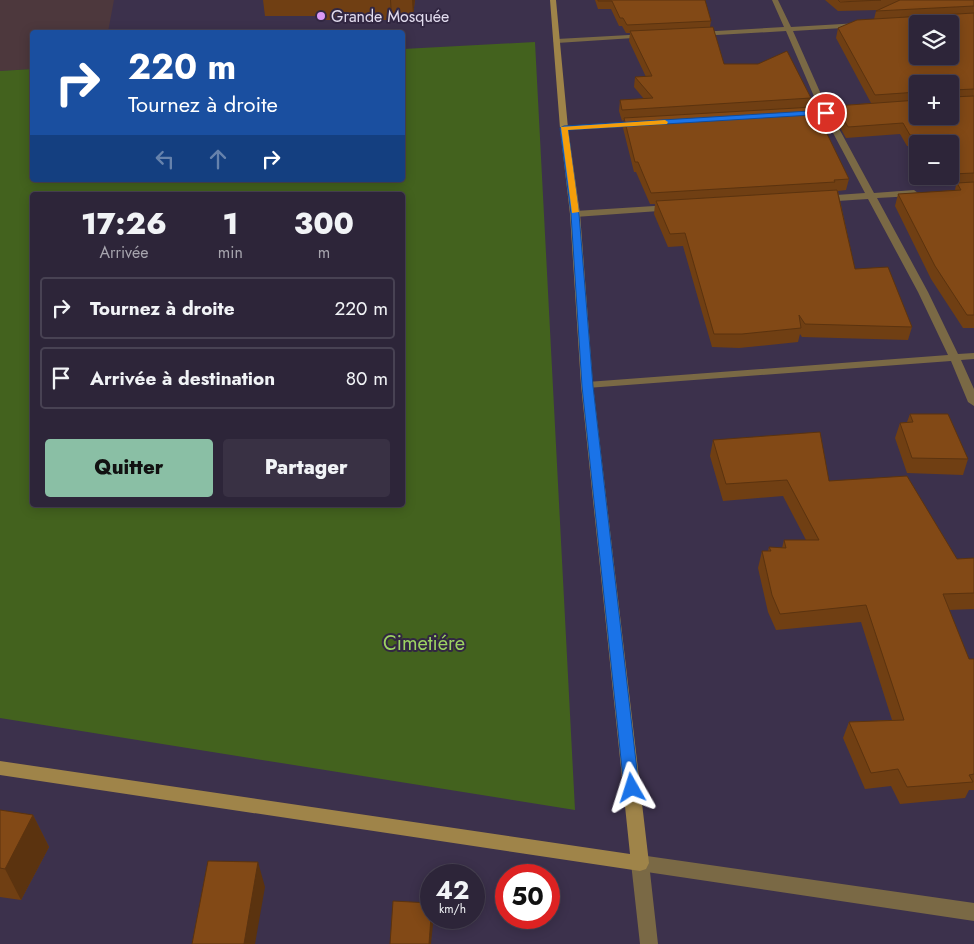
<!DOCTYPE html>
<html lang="fr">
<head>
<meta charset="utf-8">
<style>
	:root { --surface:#2d2539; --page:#393144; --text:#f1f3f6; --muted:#a7a5ae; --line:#484253; --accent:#8abfa5 }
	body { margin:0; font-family:Jost,sans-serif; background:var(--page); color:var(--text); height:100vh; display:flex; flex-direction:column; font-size:19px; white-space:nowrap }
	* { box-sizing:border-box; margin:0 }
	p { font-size:16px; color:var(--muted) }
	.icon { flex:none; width:28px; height:28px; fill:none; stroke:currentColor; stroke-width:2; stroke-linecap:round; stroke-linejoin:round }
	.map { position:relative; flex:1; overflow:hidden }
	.sheet { position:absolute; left:30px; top:192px; width:375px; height:315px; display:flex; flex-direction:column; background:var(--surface); border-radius:5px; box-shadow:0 2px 12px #0003,0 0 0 1px var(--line) }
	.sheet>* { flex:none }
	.top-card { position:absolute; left:30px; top:30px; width:375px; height:152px; border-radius:5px; box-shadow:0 2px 12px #0003,0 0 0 1px var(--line); background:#1a4fa0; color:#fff; overflow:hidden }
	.controls { position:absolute; left:909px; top:15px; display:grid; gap:10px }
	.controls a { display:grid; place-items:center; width:50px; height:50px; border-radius:5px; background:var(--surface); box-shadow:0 2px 12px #0003,0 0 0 1px var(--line); font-size:25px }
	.speed { position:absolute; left:420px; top:864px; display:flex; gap:10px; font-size:25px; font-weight:700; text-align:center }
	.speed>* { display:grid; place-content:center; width:65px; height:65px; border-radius:50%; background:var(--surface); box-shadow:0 2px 12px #0003,0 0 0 1px var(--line); line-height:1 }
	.speed small { font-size:12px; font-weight:400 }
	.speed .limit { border:8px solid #d22; background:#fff; color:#111 }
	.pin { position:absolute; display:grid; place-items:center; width:42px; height:42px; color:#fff; margin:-21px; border:2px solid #fff; border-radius:50%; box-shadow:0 1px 5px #0007 }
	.me { position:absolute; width:55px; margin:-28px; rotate:354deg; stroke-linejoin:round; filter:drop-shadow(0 0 4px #0008) }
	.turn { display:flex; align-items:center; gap:18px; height:105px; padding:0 15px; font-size:22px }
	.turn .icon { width:65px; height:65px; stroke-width:2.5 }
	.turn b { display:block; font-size:35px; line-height:42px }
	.lanes { display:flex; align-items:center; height:48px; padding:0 15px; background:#0003; justify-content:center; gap:25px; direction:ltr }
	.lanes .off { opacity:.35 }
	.eta { display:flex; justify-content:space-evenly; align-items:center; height:85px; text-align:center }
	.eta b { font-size:30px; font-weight:800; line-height:35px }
	.cta { display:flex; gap:10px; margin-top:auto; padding:10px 15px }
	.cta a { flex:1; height:58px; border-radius:5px; background:var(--accent); color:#111; font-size:20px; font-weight:800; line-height:58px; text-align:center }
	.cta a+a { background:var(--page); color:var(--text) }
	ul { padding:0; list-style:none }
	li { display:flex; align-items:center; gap:15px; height:62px; margin:0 10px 8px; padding:0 5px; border:2px solid var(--line); border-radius:5px }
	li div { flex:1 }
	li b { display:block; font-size:19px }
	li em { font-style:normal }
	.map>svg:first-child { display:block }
</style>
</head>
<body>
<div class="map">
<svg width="974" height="944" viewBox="0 0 974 944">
	<rect width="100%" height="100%" fill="#3c314c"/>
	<path fill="#4d383d" d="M0 0H114L108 32H32V69L0 71Z"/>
	<path fill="#43621e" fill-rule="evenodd" d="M535 42 575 810 0 718V71L32 69V180H402L403 49ZM32 195H402V505H32Z"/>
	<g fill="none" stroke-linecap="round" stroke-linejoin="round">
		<path fill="#7a6945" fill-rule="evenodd" d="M772 0H778L791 27 859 23 862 25 859 27 793 31 824 101 874 193 914 190 918 193 914 196 877 198 928 292 958 354 974 353V359L961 360 974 389V406L968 402 951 361 587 388 581 385 587 382 948 355 918 292 868 199 822 202 817 199 822 196 865 193 816 101 786 31 699 36 696 34 699 32 784 27Z
			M647 34 649 35V37L557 43 553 41 557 39Z
			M641 122 645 124 644 126 564 130 560 128 564 126Z
			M670 205 673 206V210L575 217 570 214 575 211Z
			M640 855 646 857 649 863 658 944H640L631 863 634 857Z"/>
		<path fill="#7a6945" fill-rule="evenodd" d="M640 855 974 903V921L640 871 634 869 631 863 634 857Z"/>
		<path fill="#9f8449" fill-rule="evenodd" d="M550 0H556L568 128 580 214 593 385 649 863 646 869 640 871 0 775V761L630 854 581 385 570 214 560 128Z"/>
	</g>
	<path fill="#703f13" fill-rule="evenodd" d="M263 0H415L413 15H392L391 20H321V16H265Z
		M595 0H705L711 21 710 27 724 64 811 98 809 108 849 179 846 190 838 191 855 269 912 327 908 340 802 337 800 334 798 342 739 348 712 347 683 246 668 247 654 214 655 204H650L636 172H634L623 128 624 120 622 121 619 111 620 100 644 99 634 87 635 77H646L629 41 630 33H626L622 26H619L611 9H598Z
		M825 0H974V328H963L931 279 895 206 898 194 955 190 956 185 948 186 943 176H950V144H918V147L907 146 900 134 846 138 834 117 836 106 871 103 836 38 838 28 874 19 876 11 878 10 838 11ZM918 84 950 116H918Z
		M910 414 968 459 963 475 907 473 895 438 900 423 907 422Z
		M713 440 829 481 957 559 974 558V609L949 610 969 659H974V790H969L965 798 900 804 891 786 865 789 843 738 849 722 892 720 861 622 776 630 768 612 758 568 762 551H768L769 547 782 548 784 540H806L783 496 723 501 710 456Z
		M0 810 33 815 49 847 21 900 0 897Z"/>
	<path fill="#5b330f" d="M390 0H391L392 15 391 20Z
		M412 0H415L413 15Z
		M33 815 49 847 21 900 5 869Z
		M258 862 265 887 255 944H244Z
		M431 918H432L433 924 431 944H429Z"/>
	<path fill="#824916" stroke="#5b330f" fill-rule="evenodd" d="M598 0H705L711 21 627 25 623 18H620L612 1H598Z
		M838 0H881L840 2Z
		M900 0H974V6L876 11Z
		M974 13V89L953 90 952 97 974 96V173L952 174 950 171V144H934L929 135H910L903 123 848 127 836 106 918 100V116H950V84H918V92L875 95 838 28 857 20ZM918 24H950V56H918Z
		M713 27 724 64H758L787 51 811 98 622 110 620 100 653 98 635 77 652 76 630 31Z
		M814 107 849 179 834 180 835 182 651 193 638 162H635L624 118Z
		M974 182V315H967L935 266 898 194 961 190 957 183Z
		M837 190 855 269 888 267 912 327 805 324 799 315 801 328 742 334H714L685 233 670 234 656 201Z
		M910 414H948L968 459 912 458 900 423 913 422Z
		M820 432 829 481 907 476 957 559 974 558V593L943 594 969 659H974V774L969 775 973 782 907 787 898 769 871 773 849 722 904 720 866 605 780 614 772 595 762 551H771L769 547 786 548 784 540H819L787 480 726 484 713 440Z
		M0 810 33 815 5 869 0 868Z
		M208 861 258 862 244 944H192Z
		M393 901 430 903 429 909H431V917L429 944H390Z"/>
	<path fill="#1a73e8" stroke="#114b97" d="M826 110 828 111V114L568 130 579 214 593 386 639 788 637 792 632 794 626 792 624 788 582 386 571 214 560 128 564 126Z"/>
	<path fill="#f59e0b" d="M665 120 668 122 667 124 568 130 579 212 572 213 561 127Z"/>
	<circle fill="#db99f6" stroke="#322742" stroke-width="2" cx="321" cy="16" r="5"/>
	<g text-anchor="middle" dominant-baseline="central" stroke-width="4" stroke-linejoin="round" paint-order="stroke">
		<g font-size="16" fill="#e2dcee" stroke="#322742" text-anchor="start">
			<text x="331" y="16">Grande Mosquée</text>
		</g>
		<g font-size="20" fill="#9cd262" stroke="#322742">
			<text x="424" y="643">Cimetiére</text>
		</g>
	</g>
</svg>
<div class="controls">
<a><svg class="icon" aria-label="layers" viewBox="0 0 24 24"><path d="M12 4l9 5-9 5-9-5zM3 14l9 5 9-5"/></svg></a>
<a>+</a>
<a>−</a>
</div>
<div class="speed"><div>42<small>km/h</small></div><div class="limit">50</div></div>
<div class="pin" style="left:826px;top:113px;background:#d93025"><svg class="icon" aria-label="arrive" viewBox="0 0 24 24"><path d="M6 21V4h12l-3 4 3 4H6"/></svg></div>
<svg class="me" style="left:632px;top:788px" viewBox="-20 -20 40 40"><path d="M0-17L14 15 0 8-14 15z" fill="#1a73e8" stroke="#fff" stroke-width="4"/></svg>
<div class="top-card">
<div class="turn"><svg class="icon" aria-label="right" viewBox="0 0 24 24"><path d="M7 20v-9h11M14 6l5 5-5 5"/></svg><div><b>220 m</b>Tournez à droite</div></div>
<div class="lanes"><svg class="icon off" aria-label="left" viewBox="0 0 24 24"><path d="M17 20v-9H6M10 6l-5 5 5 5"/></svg><svg class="icon off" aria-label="ahead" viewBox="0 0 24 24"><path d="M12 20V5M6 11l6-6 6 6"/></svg><svg class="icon" aria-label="right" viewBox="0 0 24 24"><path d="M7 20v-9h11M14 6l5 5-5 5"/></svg></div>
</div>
<section class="sheet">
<div class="eta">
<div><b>17:26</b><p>Arrivée</p></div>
<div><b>1</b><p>min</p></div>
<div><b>300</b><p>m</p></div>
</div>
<ul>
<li><svg class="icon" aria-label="right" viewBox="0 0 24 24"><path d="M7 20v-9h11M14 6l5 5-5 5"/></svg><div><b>Tournez à droite</b></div><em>220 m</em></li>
<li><svg class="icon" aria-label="arrive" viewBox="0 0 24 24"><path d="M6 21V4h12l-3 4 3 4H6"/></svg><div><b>Arrivée à destination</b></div><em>80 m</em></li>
</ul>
<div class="cta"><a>Quitter</a><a>Partager</a></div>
</section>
</div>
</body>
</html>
